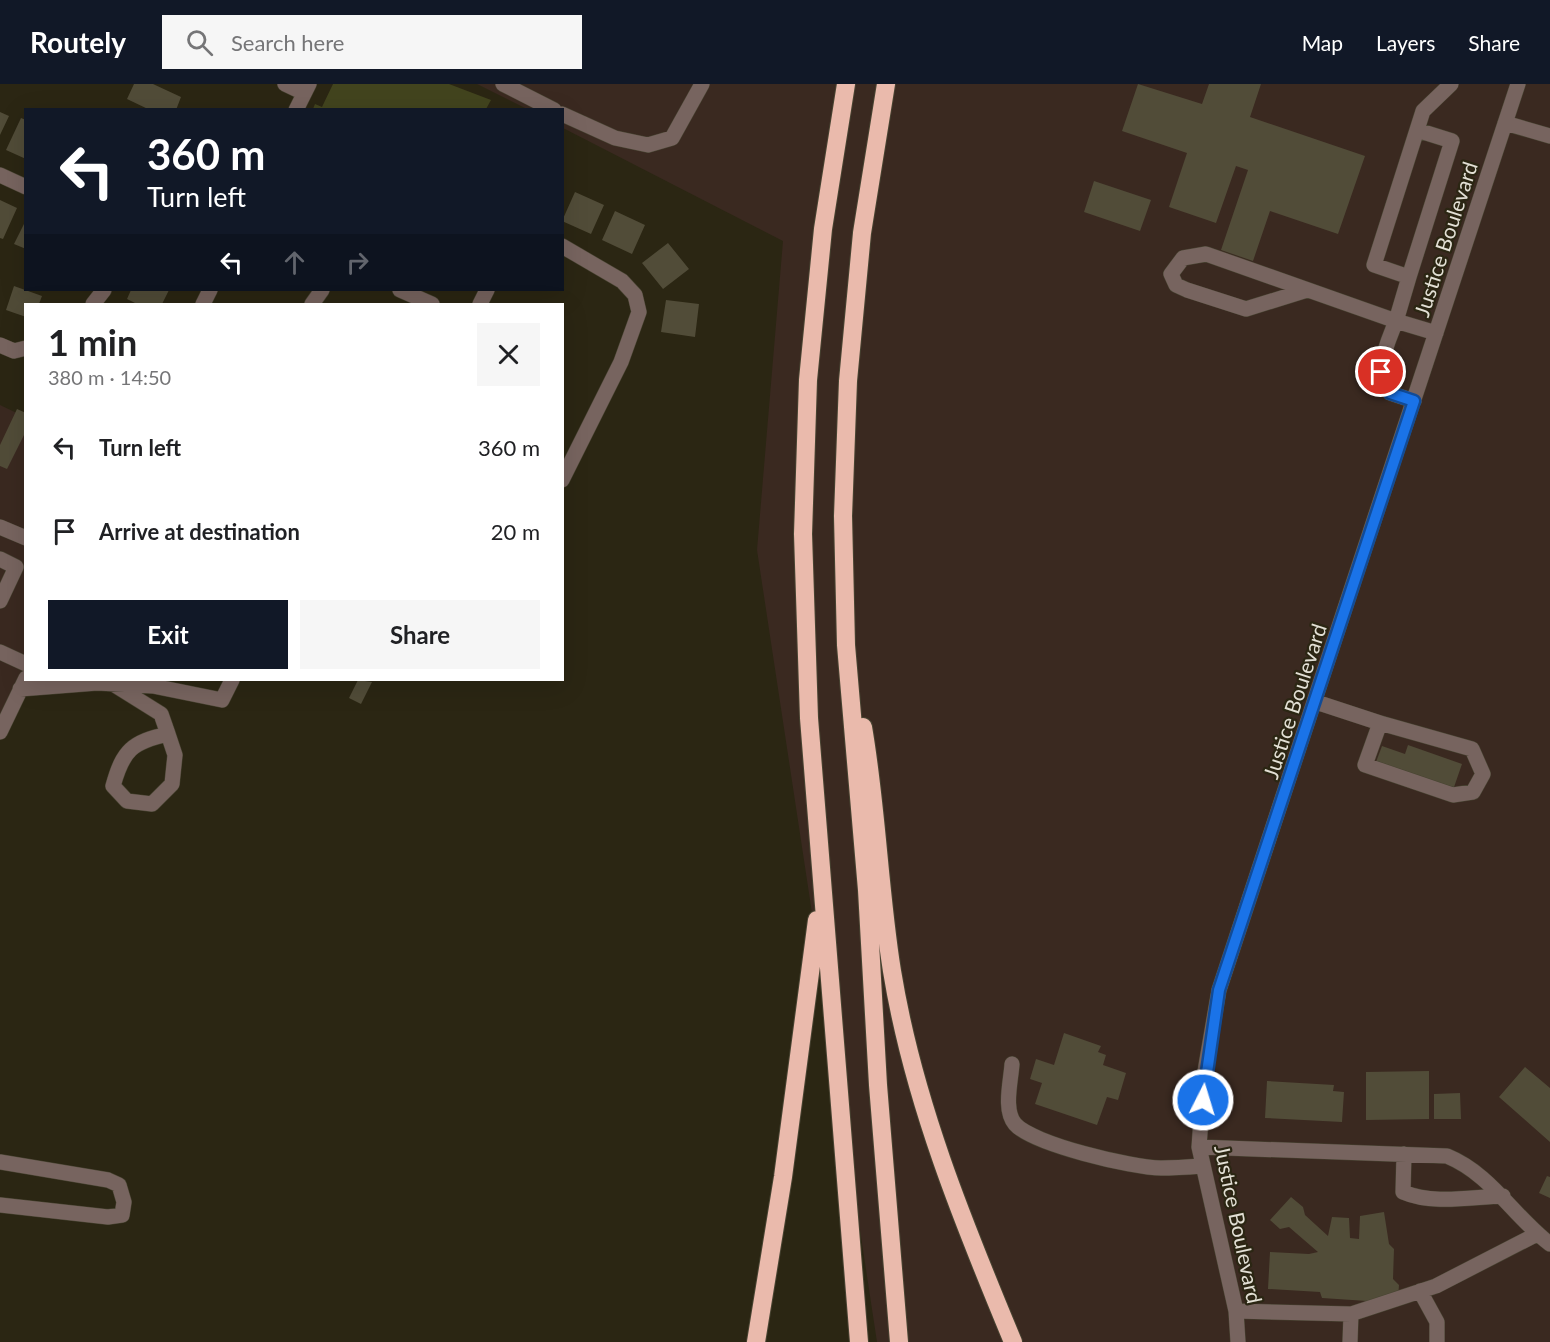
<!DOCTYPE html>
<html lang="en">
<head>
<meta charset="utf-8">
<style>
	:root { --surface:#fff; --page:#f6f6f6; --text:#202124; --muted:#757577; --accent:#111827 }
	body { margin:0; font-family:Lato,sans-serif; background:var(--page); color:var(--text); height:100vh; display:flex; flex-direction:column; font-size:22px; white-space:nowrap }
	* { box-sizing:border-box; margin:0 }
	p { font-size:20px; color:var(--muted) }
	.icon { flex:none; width:33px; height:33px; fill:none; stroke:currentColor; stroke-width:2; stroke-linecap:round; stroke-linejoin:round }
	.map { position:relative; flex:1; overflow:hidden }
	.details { position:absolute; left:24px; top:219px; width:540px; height:378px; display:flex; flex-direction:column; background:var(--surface); border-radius:0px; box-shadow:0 6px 24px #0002 }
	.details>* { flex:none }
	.banner { position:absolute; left:24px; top:24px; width:540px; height:183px; border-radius:0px; box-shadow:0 6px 24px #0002; background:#111827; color:#fff; overflow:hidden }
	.pin { position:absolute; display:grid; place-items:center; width:51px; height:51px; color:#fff; margin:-26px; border:3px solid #fff; border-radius:50%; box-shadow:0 2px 6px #0007 }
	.me { position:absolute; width:66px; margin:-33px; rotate:5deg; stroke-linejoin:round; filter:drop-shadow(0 0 4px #0008) }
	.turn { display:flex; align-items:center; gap:21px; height:126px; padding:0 24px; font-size:27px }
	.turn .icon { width:78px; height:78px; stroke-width:2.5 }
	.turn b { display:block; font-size:42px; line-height:51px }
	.lanes { display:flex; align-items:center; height:57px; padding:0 24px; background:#0003; justify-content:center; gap:30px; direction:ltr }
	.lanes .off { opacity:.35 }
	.round { display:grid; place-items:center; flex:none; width:63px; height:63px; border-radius:0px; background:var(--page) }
	.headline { display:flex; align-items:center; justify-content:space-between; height:102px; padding:0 24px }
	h1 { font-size:36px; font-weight:700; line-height:45px }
	.primary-button { display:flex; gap:12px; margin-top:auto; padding:12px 24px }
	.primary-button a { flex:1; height:69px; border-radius:0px; background:var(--accent); color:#fff; font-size:24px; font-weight:700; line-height:69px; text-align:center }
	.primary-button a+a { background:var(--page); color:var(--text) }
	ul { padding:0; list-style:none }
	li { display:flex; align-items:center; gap:18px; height:84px; padding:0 24px }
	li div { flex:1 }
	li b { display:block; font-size:22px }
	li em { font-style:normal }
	header { display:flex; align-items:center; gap:36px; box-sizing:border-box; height:84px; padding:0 30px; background:var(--accent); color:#fff }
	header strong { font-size:28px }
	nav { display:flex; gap:33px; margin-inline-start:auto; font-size:21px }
	.search { width:420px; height:54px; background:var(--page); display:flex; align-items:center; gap:15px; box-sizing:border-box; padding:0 21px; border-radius:0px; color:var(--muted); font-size:22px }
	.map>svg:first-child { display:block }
</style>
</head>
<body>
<header>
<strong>Routely</strong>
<div class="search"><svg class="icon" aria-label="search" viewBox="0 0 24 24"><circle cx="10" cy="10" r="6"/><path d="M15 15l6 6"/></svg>Search here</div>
<nav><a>Map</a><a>Layers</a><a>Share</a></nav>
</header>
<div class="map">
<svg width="1550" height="1258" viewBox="0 0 1550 1258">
	<rect width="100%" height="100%" fill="#2b2613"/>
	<path fill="#3a2920" d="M477 0H1550V1258H877L757 466 783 157 563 44 562 26 527 25Z
		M0 321 25 333 26 596 0 653Z"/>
	<path fill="#42441e" d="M333 0H449L491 16 486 25H313L315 20 322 23Z"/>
	<path fill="#514c38" d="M134 0H153L181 13 176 26H150L127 15Z
		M1138 0 1202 20 1209 0H1261L1250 33 1365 72 1338 150 1270 127 1253 177 1221 166 1248 86 1236 82 1216 139 1169 123 1187 69 1122 47Z
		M0 28 9 32 0 51Z
		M21 34 26 36V75L6 66Z
		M1094 97 1151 116 1140 147 1084 128Z
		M575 108 604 121 591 150 562 137Z
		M0 116 17 124 3 155 0 154Z
		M615 127 645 141 632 170 602 156Z
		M26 136V165L14 160Z
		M668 159 689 185 663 205 642 179Z
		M14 202 42 212 39 220H26V233L6 226Z
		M131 206H169L162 220H137L127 215Z
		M666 216 699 220 695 253 661 248Z
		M17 325 26 329V347L7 385 0 382V361Z
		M358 596 372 598 361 620 349 614Z
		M1408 661 1462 680 1453 706 1376 678 1382 662 1405 670Z
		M1064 949 1101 962 1098 968 1106 971 1103 981 1126 989 1118 1016 1107 1013 1097 1041 1035 1020 1042 999 1030 995 1036 975 1054 981Z
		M1525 983 1550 1004V1058L1499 1013Z
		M1429 987V1035L1366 1036V988Z
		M1267 997 1334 1001 1333 1007 1344 1008 1342 1038 1265 1034Z
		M1460 1009 1461 1035H1434V1010Z
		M1547 1092 1550 1093V1114L1539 1109Z
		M1291 1113 1303 1123 1305 1131 1328 1152 1332 1133 1349 1134 1350 1154 1359 1155 1360 1132 1384 1128 1389 1160 1394 1165 1393 1195 1399 1201 1398 1214 1382 1218 1322 1214 1320 1208 1268 1205 1270 1168 1309 1170 1318 1168 1289 1143 1280 1145 1270 1136Z"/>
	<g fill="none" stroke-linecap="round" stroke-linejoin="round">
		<g stroke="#484432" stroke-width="16">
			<path id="minor" d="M285 0 304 9
				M503 0 554 26
				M296 26 309 0
				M562 30 615 54 648 61 672 54 702 0
				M1505 39 1550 52
				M0 91 26 103
				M562 162 622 197 635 211 639 228 621 278 562 396
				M1409 193 1452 57 1417 46
				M400 206 432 220
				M1307 206 1246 225 1187 206 1176 201 1171 190 1183 174 1206 170 1396 237C1387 261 1373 286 1390 309L1414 317
				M93 220 104 206
				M203 220 210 206
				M312 220 322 206
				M480 220 487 206
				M1436 249 1396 237 1409 193 1374 181 1423 27 1451 0
				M0 261 14 267 26 264
				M0 443 26 454
				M0 475 16 483 0 517
				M0 568 26 580
				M113 600 161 630 168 650C132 658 123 666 113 702L127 717 152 720 172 700 175 671 168 650
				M20 605 97 599 153 602 222 616 232 596
				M1316 618 1380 639 1365 681 1453 711 1473 708 1483 690 1472 665 1380 639
				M0 648 26 594
				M1012 980C1011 997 1003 1026 1015 1040 1032 1060 1133 1084 1161 1084 1174 1084 1189 1083 1202 1082
				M1199 1063 1447 1072C1491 1090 1513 1132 1550 1160
				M1404 1070 1403 1108C1433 1121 1471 1113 1503 1112
				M0 1078 108 1096 119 1101 124 1118 122 1131 108 1133 0 1121
				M1420 1207 1437 1238V1258
				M1236 1227 1351 1230 1436 1202 1537 1150
				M1238 1258 1236 1227 1199 1063 1204 993 1219 906 1518 0
				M1350 1258 1351 1230"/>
		</g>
		<g stroke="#484432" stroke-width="20">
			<path id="highway" d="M846 0 823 145 808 296 803 450 809 634 859 1258
				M886 0 862 149 848 297 843 432 846 561 867 806 878 1001 899 1258
				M863 643C877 724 879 806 892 887 913 1016 963 1138 1013 1258
				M756 1258 783 1093 817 836"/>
		</g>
		<use href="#minor" stroke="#77645f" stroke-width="15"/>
		<use href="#highway" stroke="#eabaac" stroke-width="18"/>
	</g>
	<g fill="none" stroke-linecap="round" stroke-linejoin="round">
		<g stroke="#114b97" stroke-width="15">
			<path id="route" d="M1203 1016 1219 906 1414 317 1390 309 1381 288"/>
		</g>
		<use href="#route" stroke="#1a73e8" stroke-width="10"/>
	</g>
	<g text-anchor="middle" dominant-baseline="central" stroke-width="4.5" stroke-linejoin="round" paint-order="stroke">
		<g font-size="21" fill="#e3e0d5" stroke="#2b2613">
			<text transform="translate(1445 155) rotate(-72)">Justice Boulevard</text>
			<text transform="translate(1294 617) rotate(-72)">Justice Boulevard</text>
			<text transform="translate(1239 1140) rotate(78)">Justice Boulevard</text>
		</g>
	</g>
</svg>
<div class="pin" style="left:1381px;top:288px;background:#d93025"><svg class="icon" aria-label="arrive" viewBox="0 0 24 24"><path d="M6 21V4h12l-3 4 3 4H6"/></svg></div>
<svg class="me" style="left:1203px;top:1016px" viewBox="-20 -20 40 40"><circle r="17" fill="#1a73e8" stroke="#fff" stroke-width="3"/><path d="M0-11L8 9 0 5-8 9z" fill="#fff"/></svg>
<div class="banner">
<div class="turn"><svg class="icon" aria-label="left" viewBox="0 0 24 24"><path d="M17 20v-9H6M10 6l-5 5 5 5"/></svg><div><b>360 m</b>Turn left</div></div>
<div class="lanes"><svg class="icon" aria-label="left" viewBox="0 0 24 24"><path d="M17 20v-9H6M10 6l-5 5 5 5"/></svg><svg class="icon off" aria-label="ahead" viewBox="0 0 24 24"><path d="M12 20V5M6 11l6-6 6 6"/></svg><svg class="icon off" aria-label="right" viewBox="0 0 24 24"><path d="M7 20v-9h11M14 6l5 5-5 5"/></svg></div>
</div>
<section class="details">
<div class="headline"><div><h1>1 min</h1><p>380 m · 14:50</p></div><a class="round"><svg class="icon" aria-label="close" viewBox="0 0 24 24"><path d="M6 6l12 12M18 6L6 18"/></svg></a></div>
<ul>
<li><svg class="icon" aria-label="left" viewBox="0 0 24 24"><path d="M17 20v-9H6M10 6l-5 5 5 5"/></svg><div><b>Turn left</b></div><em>360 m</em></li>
<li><svg class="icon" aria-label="arrive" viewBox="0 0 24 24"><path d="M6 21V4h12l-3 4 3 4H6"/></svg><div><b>Arrive at destination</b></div><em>20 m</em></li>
</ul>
<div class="primary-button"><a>Exit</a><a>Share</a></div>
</section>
</div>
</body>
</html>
